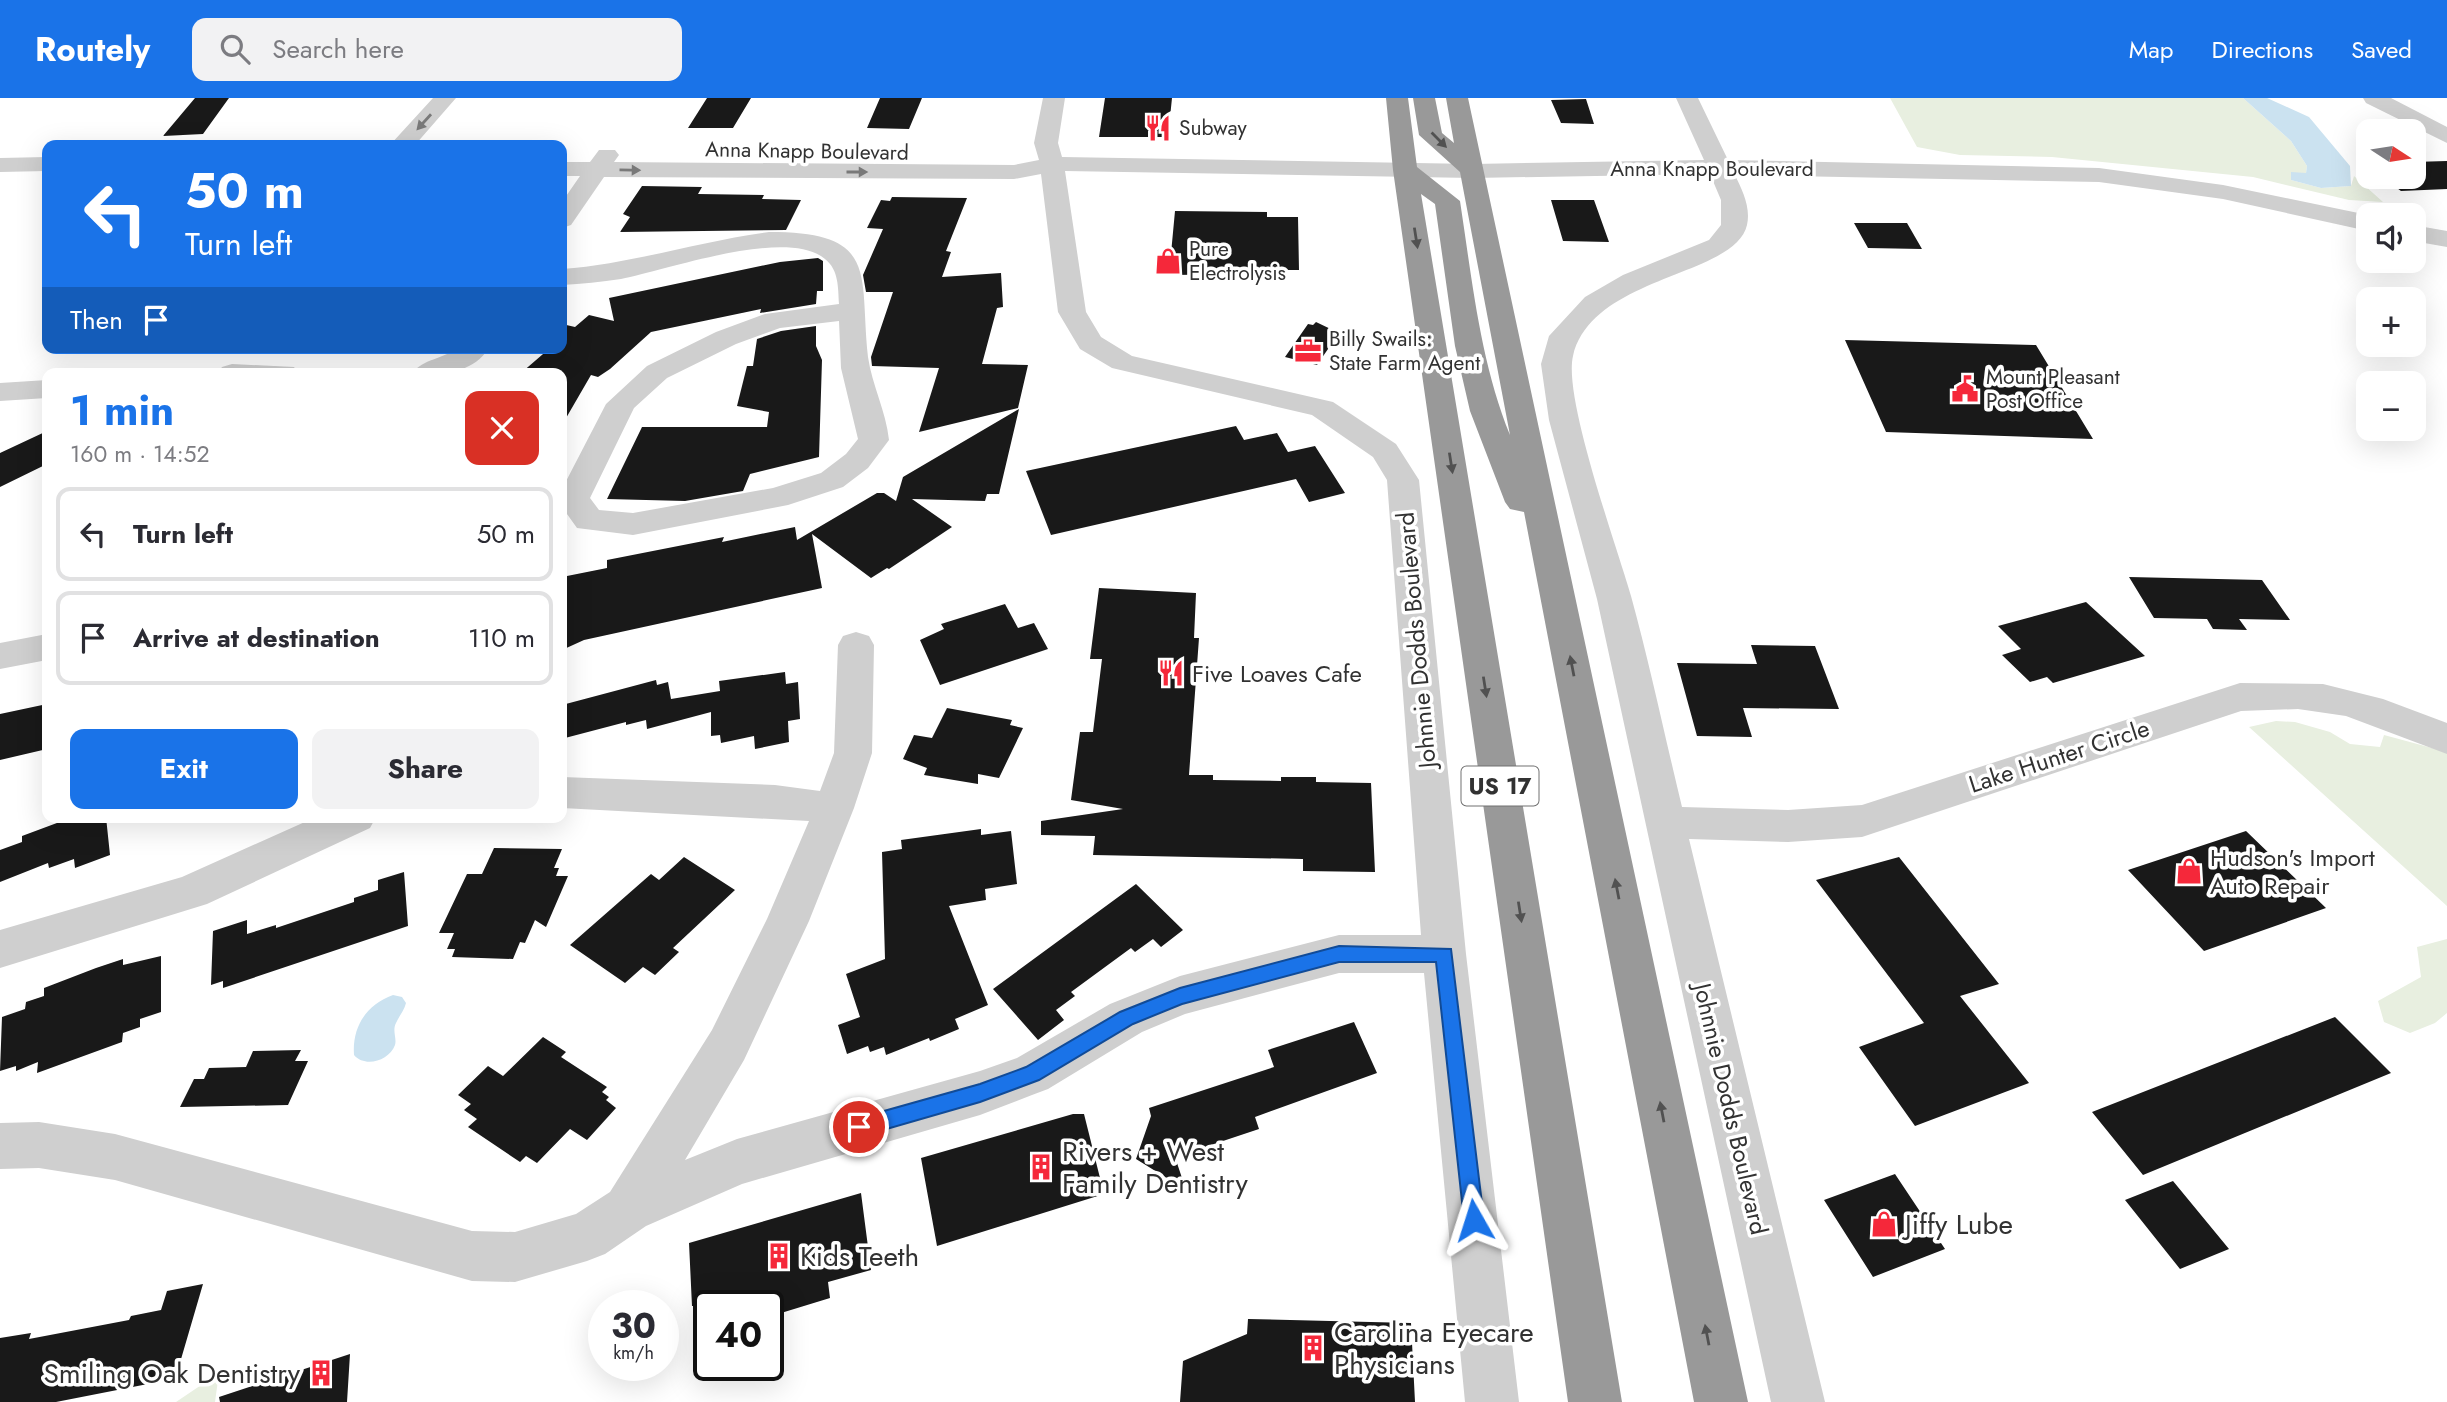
<!DOCTYPE html>
<html lang="en">
<head>
<meta charset="utf-8">
<style>
	:root { --surface:#fff; --page:#f2f2f3; --text:#2b2b33; --muted:#7c7c81; --line:#e1e1e2; --accent:#1a73e8 }
	body { margin:0; font-family:Jost,sans-serif; background:var(--page); color:var(--text); height:100vh; display:flex; flex-direction:column; font-size:26px; white-space:nowrap }
	* { box-sizing:border-box; margin:0 }
	p { font-size:23px; color:var(--muted) }
	.icon { flex:none; width:38px; height:38px; fill:none; stroke:currentColor; stroke-width:2; stroke-linecap:round; stroke-linejoin:round }
	.map { position:relative; flex:1; overflow:hidden }
	.panel { position:absolute; left:42px; top:270px; width:525px; height:455px; display:flex; flex-direction:column; background:var(--surface); border-radius:14px; box-shadow:0 7px 28px #0002 }
	.panel>* { flex:none }
	.hud { position:absolute; left:42px; top:42px; width:525px; height:214px; border-radius:14px; box-shadow:0 7px 28px #0002; background:#1a73e8; color:#fff; overflow:hidden }
	.needle { width:46px; rotate:102deg }
	.tools { position:absolute; left:2356px; top:21px; display:grid; gap:14px }
	.tools a { display:grid; place-items:center; width:70px; height:70px; border-radius:14px; background:var(--surface); box-shadow:0 7px 28px #0002; font-size:35px }
	.speed { position:absolute; left:588px; top:1192px; display:flex; gap:14px; font-size:35px; font-weight:700; text-align:center }
	.speed>* { display:grid; place-content:center; width:91px; height:91px; border-radius:50%; background:var(--surface); box-shadow:0 7px 28px #0002; line-height:1 }
	.speed small { font-size:18px; font-weight:400 }
	.speed .limit { border:4px solid #111; border-radius:10px; background:#fff; color:#111 }
	.pin { position:absolute; display:grid; place-items:center; width:60px; height:60px; color:#fff; margin:-30px; border:4px solid #fff; border-radius:50%; box-shadow:0 2px 7px #0007 }
	.me { position:absolute; width:77px; margin:-38px; rotate:354deg; stroke-linejoin:round; filter:drop-shadow(0 0 5px #0008) }
	.turn { display:flex; align-items:center; gap:24px; height:147px; padding:0 28px; font-size:32px }
	.turn .icon { width:91px; height:91px; stroke-width:2.5 }
	.turn b { display:block; font-size:49px; line-height:60px }
	.then { display:flex; align-items:center; height:66px; padding:0 28px; background:#0003; gap:14px; font-size:26px }
	.round { display:grid; place-items:center; flex:none; width:74px; height:74px; border-radius:14px; background:var(--page) }
	.head { display:flex; align-items:center; justify-content:space-between; height:119px; padding:0 28px }
	h1 { font-size:42px; font-weight:700; line-height:52px; color:var(--accent) }
	.cta { display:flex; gap:14px; margin-top:auto; padding:14px 28px }
	.cta a { flex:1; height:80px; border-radius:14px; background:var(--accent); color:#fff; font-size:28px; font-weight:700; line-height:80px; text-align:center }
	.cta a+a { background:var(--page); color:var(--text) }
	ul { padding:0; list-style:none }
	li { display:flex; align-items:center; gap:21px; height:94px; margin:0 14px 10px; padding:0 14px; border:4px solid var(--line); border-radius:14px }
	li div { flex:1 }
	li b { display:block; font-size:26px }
	li em { font-style:normal }
	header { display:flex; align-items:center; gap:42px; box-sizing:border-box; height:98px; padding:0 35px; background:var(--accent); color:#fff }
	header strong { font-size:33px }
	nav { display:flex; gap:38px; margin-inline-start:auto; font-size:24px }
	.search { width:490px; height:63px; background:var(--page); display:flex; align-items:center; gap:18px; box-sizing:border-box; padding:0 24px; border-radius:14px; color:var(--muted); font-size:26px }
	.map>svg:first-child { display:block }
</style>
</head>
<body>
<header>
<strong>Routely</strong>
<div class="search"><svg class="icon" aria-label="search" viewBox="0 0 24 24"><circle cx="10" cy="10" r="6"/><path d="M15 15l6 6"/></svg>Search here</div>
<nav><a>Map</a><a>Directions</a><a>Saved</a></nav>
</header>
<div class="map">
<svg width="2447" height="1304" viewBox="0 0 2447 1304">
	<rect width="100%" height="100%" fill="#fff"/>
	<path fill="#e8efe0" d="M1890 0H2243L2291 43 2307 68 2306 75 2291 82 2321 90 2351 88 2354 78 2383 104 2349 102 2253 79 2052 59 1960 57 1917 49Z
		M2276 623 2295 624 2330 634 2350 646 2380 649 2384 637 2447 654V808L2249 629Z
		M2447 841V915L2435 925 2410 935 2384 924 2378 903 2421 879 2417 849Z
		M219 1275 215 1304H176Z"/>
	<path fill="#cbe2f0" d="M2243 0H2267L2309 19 2350 68 2351 88 2321 90 2291 82V74L2306 75 2307 68 2291 43Z
		M393 897 402 899 406 905C404 913 399 918 396 925 392 933 397 940 395 947 389 963 365 970 354 957 352 929 366 907 393 897Z"/>
	<path fill="#191919" d="M195 0H229L203 36 163 38Z
		M707 0H751L733 30H688Z
		M880 0H922L909 31 867 30Z
		M1105 0H1172L1168 39H1099Z
		M1586 1 1594 26 1561 25 1551 2Z
		M2447 63V91L2401 93 2382 79H2413V64Z
		M642 88 702 89 698 96 764 97 762 101 801 102 786 132 620 134 630 119 623 116Z
		M892 99 967 100 946 153 951 154 942 179 1001 175 1003 209 997 210 982 266 1028 267 1018 310 919 334 939 270 872 268 871 259 893 194H866L863 177 883 131 867 130 881 102 890 103Z
		M1551 102H1594L1609 144 1563 143Z
		M1175 113 1267 114V119H1298L1299 172H1275L1265 176 1169 177Z
		M1854 125H1907L1922 151 1868 150Z
		M818 160 823 163V193H817L816 206 760 215 761 211 651 234 610 271 598 279 591 277 562 327V275H521L550 250H562V226L575 229 589 217 614 223 609 200 780 164Z
		M1316 224 1339 235 1317 267 1285 259 1308 226 1313 227Z
		M816 228V248L822 262 819 359 750 376 743 393 685 403 607 401 642 329H767L769 314 737 308 747 268H753L757 241 781 233Z
		M1845 242 2036 247 2093 341 1886 334Z
		M1019 311 999 396H987L985 403 912 401 952 429 889 471 887 470 871 480 812 436 822 490 584 542 562 552V479L607 470V462L724 439 722 444 795 429 797 442 877 395H884L896 403 903 379Z
		M1236 328 1244 342 1277 335 1288 354 1315 348 1345 395 1309 404 1296 381 1051 437 1026 373Z
		M47 333V366L0 389V355Z
		M2129 479 2262 482 2290 522 2239 521 2247 532 2213 531 2207 521 2154 520Z
		M1099 490 1196 495 1194 540H1199L1189 677H1213V682L1281 683V679H1316V684L1371 685 1375 774 1303 773V761L1093 757 1095 738 1041 737V723L1123 711 1071 702 1080 634H1093L1102 561H1090Z
		M2086 504 2145 558 2053 585 2047 579 2030 584 2002 557 2021 551 1998 528Z
		M1005 506 1018 530 1034 525 1048 551 940 587 920 542 944 531 941 526Z
		M1751 547 1815 548 1839 611 1743 610 1752 639 1697 638 1677 565 1757 566Z
		M785 574 786 586 798 584 800 621 788 623 789 644 755 651 754 638 721 645 720 637 711 638V614L647 631 646 622 626 627V624L565 640V635L562 636V607L656 582 657 587 668 584 671 601 720 593 719 583Z
		M47 606V651L0 662V616Z
		M947 610 1012 622 1010 627 1023 630 999 680 978 676V686L924 677 927 670 903 661 914 637 932 640Z
		M73 719H106L110 757 75 770 74 761 49 770 48 765 0 784V752L22 744V738Z
		M981 731V737L1011 733 1017 786 985 791 986 802 949 808 988 907 955 921 959 931 930 943 929 940 886 957 884 949 870 954 868 948 847 956 838 927 860 919 846 876 885 861 882 754 902 751 901 742Z
		M2246 733 2326 810 2204 853 2128 772Z
		M494 750 562 751 554 770H559L556 778H568L546 829 535 822 525 845 520 844 513 861 452 859 455 851H447L454 835H439L467 776H482Z
		M684 759 735 792 673 850 679 854 655 877 643 869 625 885 570 847 651 776 659 782Z
		M1899 759 1999 886 1960 898 2029 985 1915 1028 1859 949 1924 925 1816 782Z
		M404 774 408 828 223 890V883L211 887 213 833 247 822V836L276 827V830L354 804V800L378 792V782Z
		M1136 786 1183 832 1161 849 1153 841 1135 854 1131 850 1071 894 1075 898 1056 912 1064 922 1038 942 993 891Z
		M161 858V914L140 921V929L123 935 122 944 37 975 38 964 16 973V968L0 973 2 919 25 911 26 904 44 898V890L96 870 123 861V867Z
		M2335 919 2391 975 2143 1077 2092 1014Z
		M1354 924 1377 975 1255 1019 1259 1031 1175 1059 1186 1092 1136 1061 1151 1018 1149 1010 1274 969 1268 952Z
		M543 939 566 954 561 959 607 989 602 994 609 999 606 1002 616 1010 587 1042 570 1031 537 1065 526 1058 520 1064 468 1029 477 1021 464 1012 471 1006 458 997 488 968 503 978Z
		M301 952 295 963H308L288 1007 180 1009 194 981H204L209 970 246 969 253 953Z
		M1073 1016H1084L1104 1096 937 1148 921 1060Z
		M1895 1076 1945 1151 1873 1179 1824 1102Z
		M2173 1083 2229 1151 2180 1171 2125 1102Z
		M861 1095 871 1172 828 1184 830 1200 768 1219V1208H692L689 1145Z
		M203 1186 179 1268 162 1271 158 1284 56 1304H0V1240L31 1235 29 1241 129 1222 131 1218 161 1212 167 1193Z
		M1248 1221 1411 1225 1415 1304H1180L1183 1263 1247 1236Z
		M350 1256 347 1304H220L219 1299Z"/>
	<g fill="none" stroke-linecap="round" stroke-linejoin="round">
		<path fill="#cfcfcf" fill-rule="evenodd" d="M433 0H456L415 47H390Z
			M1043 0H1065L1058 45 1062 59 1473 66 1704 62 1676 0H1698L1728 62 2099 70 2223 87 2368 117V133L2223 101 2099 84 1735 77C1742 92 1751 109 1747 127 1735 179 1592 177 1573 258 1563 300 1617 449 1631 498 1650 567 1665 639 1682 709L1788 712 1862 707 2240 585 2323 586 2383 601 2447 625V656L2346 618 2298 611 2241 613 1862 739 1788 744 1689 741 1825 1304H1771L1597 501 1549 322 1541 266 1549 238 1585 199 1623 177 1709 142 1721 127V102L1710 76 1473 80 1065 73 1086 214 1101 239 1132 258 1333 304 1396 346 1419 382 1466 856 1519 1304H1465L1424 875H1339L1185 916 1142 934 1048 991 1032 997 980 1017 742 1086 646 1128 605 1156 587 1163 515 1184 472 1183 115 1082 39 1070 0 1071V1025L39 1024 115 1036 472 1133 515 1134 576 1116 610 1094 712 932 767 821 809 723 562 710V679L775 687 820 693 834 655 838 547 843 538 856 534 869 538 874 547 872 655 854 710 809 823 744 962 685 1062 737 1041 980 973 1017 960 1110 906 1180 878 1339 837H1421L1387 382 1373 359 1312 317 1112 270 1080 251 1058 214 1041 76 1014 81 604 79 571 127 562 130V104L580 78H562V64H590L599 52H615L619 57 614 64 1014 67 1039 62 1034 45Z
			M2363 0H2391L2447 29V45L2366 5Z
			M47 59V73L0 74V60Z
			M2413 127 2447 133V149L2413 143Z
			M769 134C880 134 859 175 868 259 872 287 886 313 889 342L868 370 843 389 788 407 633 437 577 430 562 409V391L606 306 647 268 716 234 765 216 839 206C838 190 839 172 825 161 787 129 667 172 621 181 601 184 582 186 562 187V171C632 166 699 143 769 134ZM839 223 841 270 858 341 846 356 821 375 773 390 633 415 599 412 590 400 634 310 667 280 736 246 780 230Z
			M457 250H489C470 278 442 275 413 275 422 261 444 261 457 250Z
			M232 266 294 269 298 275H218L222 269Z
			M47 282V300L0 303V285Z
			M47 536V562L0 571V545Z
			M316 719H376L370 730 207 806 0 870V832L182 779Z"/>
		<path fill="#999" fill-rule="evenodd" d="M1386 0H1408L1417 69 1460 103C1472 181 1480 263 1510 337L1460 74 1419 37 1413 0H1435L1442 35 1454 45 1446 0H1468L1748 1304H1694L1524 414 1510 411 1505 404 1470 313 1455 248 1435 106 1421 96 1622 1304H1568L1393 72Z"/>
	</g>
	<defs><path id="oneway-solid" d="M-6-.8H1V-3.2L6.5 0L1 3.2V.8H-6Z" transform="scale(1.75)"/></defs>
	<g fill="#797979">
		<use href="#oneway-solid" transform="translate(424 24) rotate(132)"/>
		<use href="#oneway-solid" transform="translate(630 72) rotate(1)"/>
		<use href="#oneway-solid" transform="translate(857 74)"/>
	</g>
	<g fill="#515151">
		<use href="#oneway-solid" transform="translate(1439 42) rotate(45)"/>
		<use href="#oneway-solid" transform="translate(1416 140) rotate(81)"/>
		<use href="#oneway-solid" transform="translate(1451 365) rotate(81)"/>
		<use href="#oneway-solid" transform="translate(1572 568) rotate(-101)"/>
		<use href="#oneway-solid" transform="translate(1485 589) rotate(81)"/>
		<use href="#oneway-solid" transform="translate(1617 791) rotate(-101)"/>
		<use href="#oneway-solid" transform="translate(1520 814) rotate(81)"/>
		<use href="#oneway-solid" transform="translate(1662 1014) rotate(-101)"/>
		<use href="#oneway-solid" transform="translate(1707 1237) rotate(-101)"/>
	</g>
	<path fill="#1a73e8" stroke="#114b97" stroke-width="2" d="M1339 848 1451 851 1484 1122 1481 1129 1474 1132 1467 1129 1464 1122 1436 864H1339L1182 906 1133 926 1039 982 980 1004 859 1039 852 1036 849 1029 852 1023 859 1020 980 986 1026 969 1120 914 1180 890Z"/>
	<defs>
		<g id="restaurant-bare" transform="scale(2.1)"><path d="M-5-6h1v4h1v-4h1v4h1v-4h1v5L-1.5 .5V6h-2V.5L-5-1ZM5-6V6H3V1.5H1.5Q1.5-4 5-6Z" fill="#f5283a" stroke="#fff" stroke-width="2.5" paint-order="stroke"/></g>
		<g id="shop-bare" transform="scale(2.1)"><path d="M-5-2.5h2.3a2.7 3.5 0 0 1 5.4 0H5L5.5 6h-11ZM-1.5-2.5h3a1.5 2.3 0 0 0-3 0Z" fill="#f5283a" stroke="#fff" stroke-width="2.5" paint-order="stroke"/></g>
		<g id="office-bare" transform="scale(2.1)"><path d="M-6-3h4V-5.5h4V-3h4V5H-6ZM-1-4.5V-3h2v-1.5ZM-6 0V1H6V0Z" fill="#f5283a" stroke="#fff" stroke-width="2.5" paint-order="stroke"/></g>
		<g id="civic-bare" transform="scale(2.1)"><path d="M-.6-6.5H3V-4.5H.6V-3L4-1V1h2V6H-6V1h2V-1L-.6-3ZM-1.2 2.5V6h2.4V2.5Z" fill="#f5283a" stroke="#fff" stroke-width="2.5" paint-order="stroke"/></g>
		<g id="building-bare" transform="scale(2.1)"><path d="M-4-6H4V6H1V3H-1V6H-4ZM-2.5-4.3h1.7v1.8h-1.7ZM.8-4.3h1.7v1.8H.8ZM-2.5-1h1.7V.8h-1.7ZM.8-1h1.7V.8H.8Z" fill="#f5283a" stroke="#fff" stroke-width="2.5" paint-order="stroke"/></g>
	</defs>
	<g fill-rule="evenodd">
		<use href="#restaurant-bare" x="1158" y="30"/>
		<use href="#shop-bare" x="1168" y="163"/>
		<use href="#office-bare" x="1308" y="253"/>
		<use href="#civic-bare" x="1965" y="291"/>
		<use href="#restaurant-bare" x="1171" y="575"/>
		<use href="#shop-bare" x="2189" y="773"/>
		<use href="#building-bare" x="1041" y="1069"/>
		<use href="#shop-bare" x="1884" y="1126"/>
		<use href="#building-bare" x="779" y="1158"/>
		<use href="#building-bare" x="1313" y="1250"/>
		<use href="#building-bare" x="321" y="1275"/>
	</g>
	<g text-anchor="middle" dominant-baseline="central" stroke-width="7" stroke-linejoin="round" paint-order="stroke">
		<g font-size="21" fill="#323232" stroke="#fff" text-anchor="start">
			<text x="1179" y="30">Subway</text>
			<text x="1189" y="151">Pure<tspan x="1189" dy="24">Electrolysis</tspan></text>
			<text x="1329" y="241">Billy Swails:<tspan x="1329" dy="24">State Farm Agent</tspan></text>
			<text x="1986" y="279">Mount Pleasant<tspan x="1986" dy="24">Post Office</tspan></text>
		</g>
		<g font-size="21" fill="#323232" stroke="#fff">
			<text transform="translate(807 53) rotate(1)">Anna Knapp Boulevard</text>
			<text x="1712" y="71">Anna Knapp Boulevard</text>
		</g>
		<rect fill="#fff" stroke="#707070" stroke-width="2" x="1461.5" y="668.5" width="77" height="39" rx="5"/>
		<g font-size="23" font-weight="bold" fill="#323232">
			<text x="1500" y="688">US 17</text>
		</g>
		<g font-size="24" fill="#323232" stroke="#fff">
			<text transform="translate(1416 542) rotate(-95)">Johnnie Dodds Boulevard</text>
			<text transform="translate(2059 658) rotate(-18)">Lake Hunter Circle</text>
			<text transform="translate(1731 1011) rotate(77)">Johnnie Dodds Boulevard</text>
		</g>
		<g font-size="24" fill="#323232" stroke="#fff" text-anchor="start">
			<text x="1192" y="575">Five Loaves Cafe</text>
			<text x="2210" y="759">Hudson's Import<tspan x="2210" dy="28">Auto Repair</tspan></text>
		</g>
		<g font-size="28" fill="#323232" stroke="#fff" text-anchor="start">
			<text x="1062" y="1053">Rivers + West<tspan x="1062" dy="32">Family Dentistry</tspan></text>
			<text x="1905" y="1126">Jiffy Lube</text>
			<text x="800" y="1158">Kids Teeth</text>
			<text x="1334" y="1234">Carolina Eyecare<tspan x="1334" dy="32">Physicians</tspan></text>
			<text x="300" y="1275" text-anchor="end">Smiling Oak Dentistry</text>
		</g>
	</g>
</svg>
<div class="tools">
<a><svg class="needle" viewBox="-14 -14 28 28"><path d="M0-13l5 13h-10z" fill="#e53935"/><path d="M0 13l5-13h-10z" fill="#7c7c81"/></svg></a>
<a><svg class="icon" aria-label="sound" viewBox="0 0 24 24"><path d="M4 9h4l5-4v14l-5-4H4zM17 9q2 3 0 6"/></svg></a>
<a>+</a>
<a>−</a>
</div>
<div class="speed"><div>30<small>km/h</small></div><div class="limit">40</div></div>
<div class="pin" style="left:859px;top:1029px;background:#d93025"><svg class="icon" aria-label="arrive" viewBox="0 0 24 24"><path d="M6 21V4h12l-3 4 3 4H6"/></svg></div>
<svg class="me" style="left:1474px;top:1122px" viewBox="-20 -20 40 40"><path d="M0-17L14 15 0 8-14 15z" fill="#1a73e8" stroke="#fff" stroke-width="4"/></svg>
<div class="hud">
<div class="turn"><svg class="icon" aria-label="left" viewBox="0 0 24 24"><path d="M17 20v-9H6M10 6l-5 5 5 5"/></svg><div><b>50 m</b>Turn left</div></div>
<div class="then">Then<svg class="icon" aria-label="arrive" viewBox="0 0 24 24"><path d="M6 21V4h12l-3 4 3 4H6"/></svg></div>
</div>
<section class="panel">
<div class="head"><div><h1>1 min</h1><p>160 m · 14:52</p></div><a class="round" style="background:#d93025;color:#fff"><svg class="icon" aria-label="close" viewBox="0 0 24 24"><path d="M6 6l12 12M18 6L6 18"/></svg></a></div>
<ul>
<li><svg class="icon" aria-label="left" viewBox="0 0 24 24"><path d="M17 20v-9H6M10 6l-5 5 5 5"/></svg><div><b>Turn left</b></div><em>50 m</em></li>
<li><svg class="icon" aria-label="arrive" viewBox="0 0 24 24"><path d="M6 21V4h12l-3 4 3 4H6"/></svg><div><b>Arrive at destination</b></div><em>110 m</em></li>
</ul>
<div class="cta"><a>Exit</a><a>Share</a></div>
</section>
</div>
</body>
</html>
